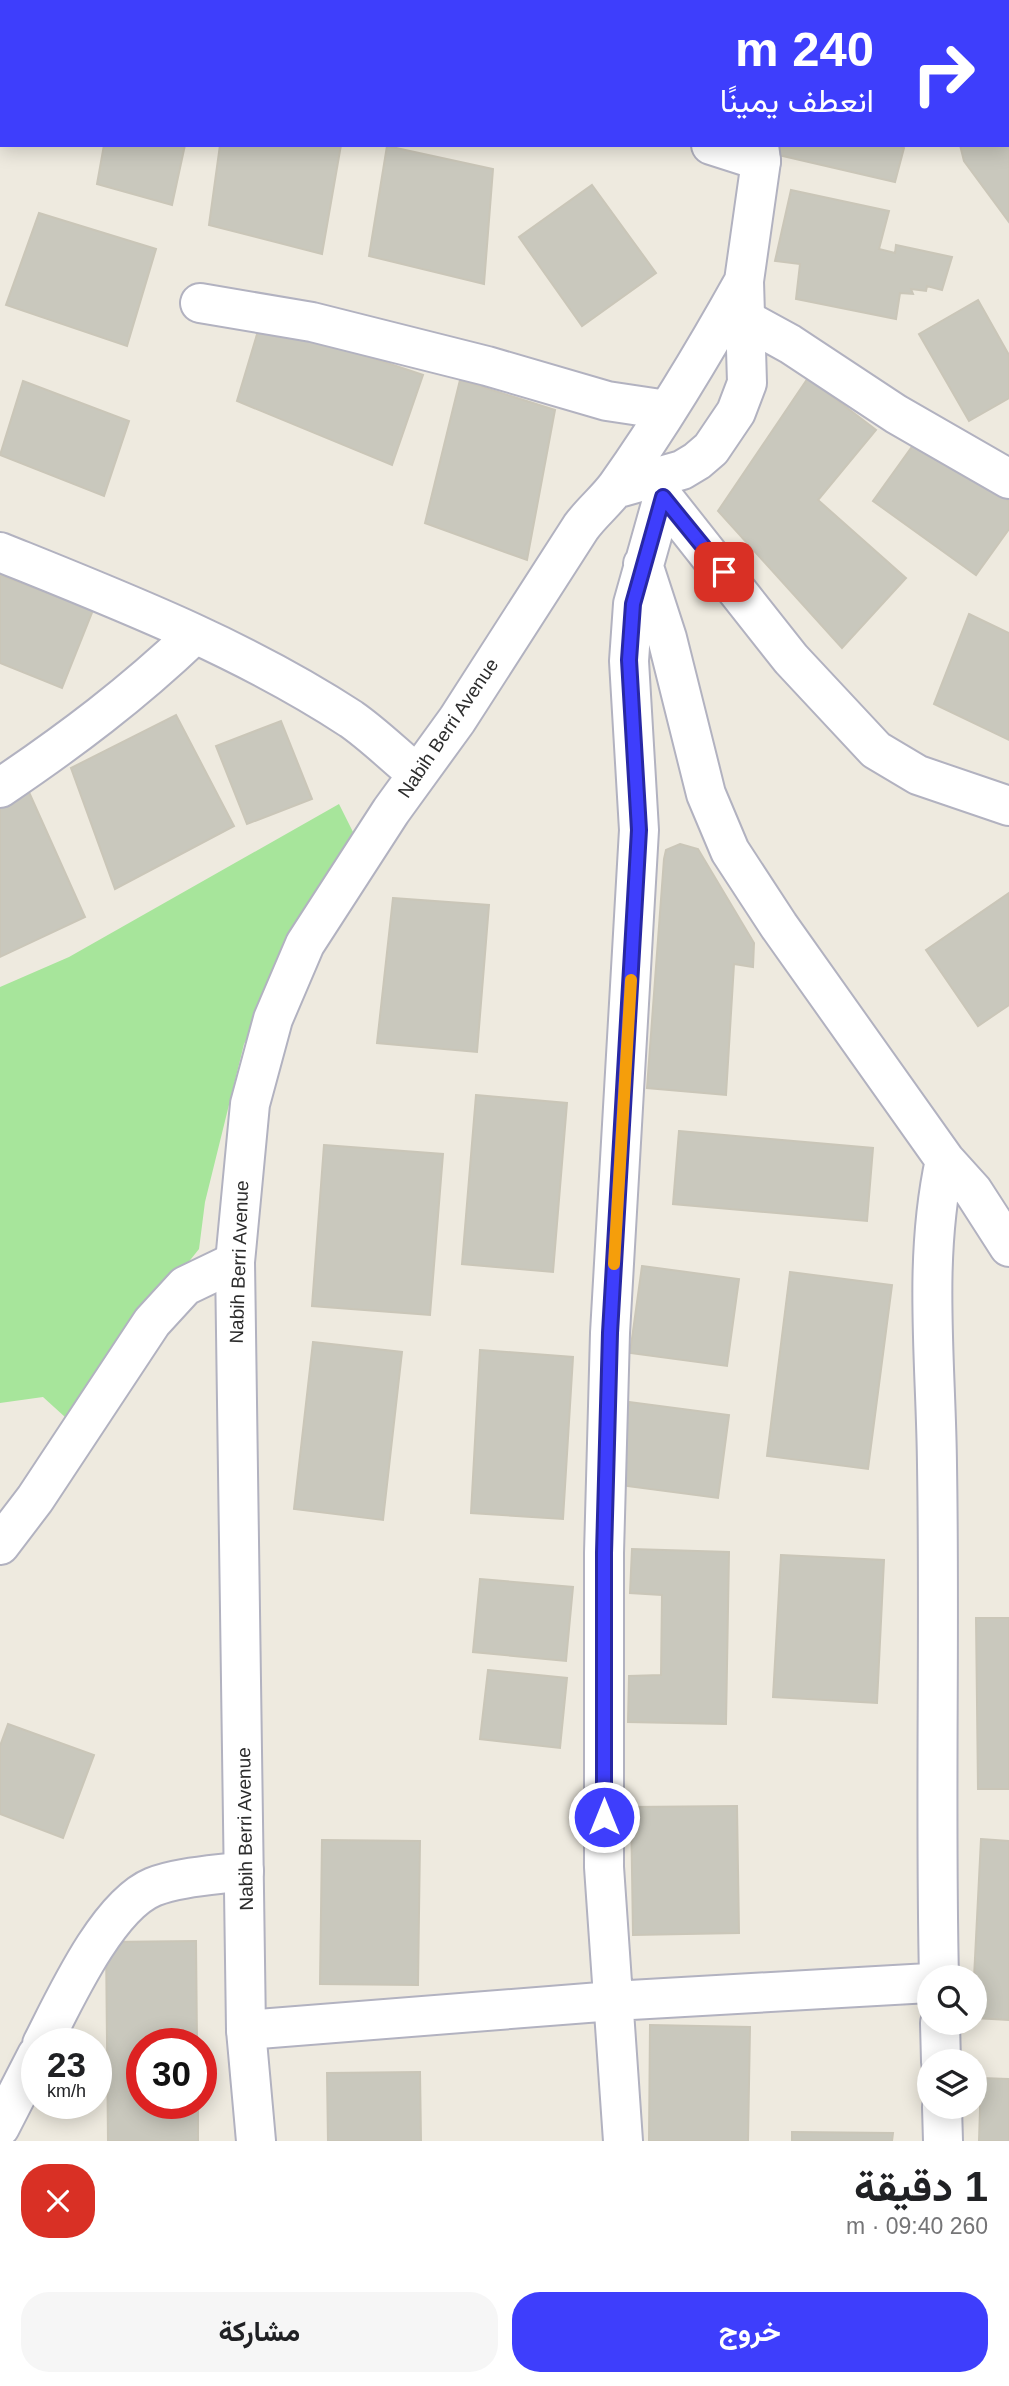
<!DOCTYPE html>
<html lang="ar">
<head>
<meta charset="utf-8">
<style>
	:root { --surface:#fff; --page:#f6f6f6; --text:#202124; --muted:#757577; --accent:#3e3efc }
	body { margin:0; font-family:Helvetica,Vazirmatn,sans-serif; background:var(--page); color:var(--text); direction:rtl; height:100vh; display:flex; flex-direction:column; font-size:26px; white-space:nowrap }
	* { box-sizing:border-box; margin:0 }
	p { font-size:23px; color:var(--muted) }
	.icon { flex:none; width:38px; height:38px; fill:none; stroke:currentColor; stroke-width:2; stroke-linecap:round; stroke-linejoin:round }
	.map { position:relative; height:2141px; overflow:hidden; direction:ltr }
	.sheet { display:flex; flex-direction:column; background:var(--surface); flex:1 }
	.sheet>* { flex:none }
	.hud { position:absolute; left:0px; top:0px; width:1010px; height:147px; box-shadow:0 4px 18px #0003; direction:rtl; background:#3e3efc; color:#fff; overflow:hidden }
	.tools { position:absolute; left:917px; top:1965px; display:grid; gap:14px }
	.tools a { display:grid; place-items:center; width:70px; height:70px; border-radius:50%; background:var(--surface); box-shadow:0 4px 18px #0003; font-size:35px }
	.speed { position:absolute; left:21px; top:2028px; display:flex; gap:14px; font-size:35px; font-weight:700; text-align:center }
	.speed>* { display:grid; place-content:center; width:91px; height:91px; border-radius:50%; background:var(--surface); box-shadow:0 4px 18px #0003; line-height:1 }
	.speed small { font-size:18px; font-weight:400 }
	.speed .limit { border:10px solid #d22; background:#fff; color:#111 }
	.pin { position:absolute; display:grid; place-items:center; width:60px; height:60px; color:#fff; margin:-30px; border-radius:14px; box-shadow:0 4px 10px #0006 }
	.me { position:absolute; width:77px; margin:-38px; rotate:0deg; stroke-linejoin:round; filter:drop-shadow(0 0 5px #0008) }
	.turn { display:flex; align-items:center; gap:24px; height:147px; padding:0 21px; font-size:32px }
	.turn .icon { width:91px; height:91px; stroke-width:2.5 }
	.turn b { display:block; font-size:49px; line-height:60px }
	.round { display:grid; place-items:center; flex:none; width:74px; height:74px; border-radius:28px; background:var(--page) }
	.headline { display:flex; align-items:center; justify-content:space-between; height:119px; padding:0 21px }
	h1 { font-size:42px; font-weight:700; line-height:52px }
	.cta { display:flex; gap:14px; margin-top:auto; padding:14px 21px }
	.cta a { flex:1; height:80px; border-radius:28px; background:var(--accent); color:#fff; font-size:28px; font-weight:700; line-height:80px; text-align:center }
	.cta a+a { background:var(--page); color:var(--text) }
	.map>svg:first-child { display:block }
</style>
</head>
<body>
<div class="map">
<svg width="1009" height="2141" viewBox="0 0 1009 2141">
	<rect width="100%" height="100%" fill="#eeeadf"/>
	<path fill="#a7e59b" d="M339 804 354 834 244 1044 205 1202 199 1249 65 1417 43 1397 0 1403V987L69 957Z"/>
	<path fill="#c9c8bd" stroke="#cac6b8" stroke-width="2" d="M1008 137H1009V222L964 161 960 145H1008Z
		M104 145H185L172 205 97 184Z
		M220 145H341L322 254 209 225Z
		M776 145H898L904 148 895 182 774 154Z
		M387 146 493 169 484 284 369 256Z
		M592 185 656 273 582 326 519 237Z
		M791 190 889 211 879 249 895 253 896 245 952 257 942 290 927 286 926 291 911 289 913 294 900 293 896 319 796 299 800 264 775 261Z
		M39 213 156 249 127 346 6 305Z
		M978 300 1009 355V398L969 421 919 334Z
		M261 321 423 375 392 465 237 401Z
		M808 378 876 430 818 500 906 578 842 648 718 511Z
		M460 380 555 410 527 560 425 523Z
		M23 381 129 421 104 496 0 455Z
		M919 437 1009 501V529L976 575 873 501Z
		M0 575 93 610 62 688 0 663Z
		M969 614 1009 633V740L934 704Z
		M176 715 234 826 115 889 71 768Z
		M281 721 312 799 247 824 216 746Z
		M28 790 85 917 0 957V807Z
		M680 844 698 849 754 943 753 967 734 964 726 1095 647 1088 664 859 666 850Z
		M1009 893V1005L978 1026 926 950Z
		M393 898 489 905 477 1052 377 1043Z
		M476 1095 567 1103 553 1272 462 1264Z
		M679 1131 873 1148 867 1221 673 1204Z
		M324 1145 443 1154 430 1315 312 1306Z
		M642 1266 739 1279 727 1366 630 1353Z
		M790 1272 892 1285 868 1469 767 1456Z
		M313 1342 402 1352 383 1520 294 1509Z
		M480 1350 573 1357 563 1519 471 1513Z
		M629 1402 729 1415 718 1498 619 1485Z
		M632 1549 729 1552 726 1724 628 1722 629 1676 661 1675 662 1595 630 1593Z
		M781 1555 884 1560 877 1703 773 1697Z
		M480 1579 573 1587 566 1661 473 1652Z
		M976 1618H1009V1789H978Z
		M488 1670 567 1678 560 1748 480 1739Z
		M8 1724 94 1755 63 1838 0 1814V1746Z
		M737 1806 739 1933 633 1935 631 1807Z
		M981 1839 1009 1841V2020L975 2018 974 1978Z
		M322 1840 420 1841 418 1985 320 1984Z
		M196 1941 197 2044H142V2104H198V2141H108L106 1942Z
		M650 2025 750 2027 748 2141H649Z
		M420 2072 421 2141H328L327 2073Z
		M981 2078 1009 2079V2141H979Z
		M792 2132 893 2133 892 2141H792Z"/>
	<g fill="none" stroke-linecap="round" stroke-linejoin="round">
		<g stroke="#b2b2c0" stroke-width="42">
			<path id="minor" d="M443 0 445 2
				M67 2 68 0
				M711 145 761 161
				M200 303 312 322 487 366 607 401 667 410
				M746 320 790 344 896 414 1009 479
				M663 497 791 659 876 750 918 775 1009 806
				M0 552C119 600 243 648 351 719 374 735 395 756 417 774
				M643 564 667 638 706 794 730 851 779 926 945 1160 973 1191 1009 1247
				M0 788C71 740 132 694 194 635
				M0 1545 35 1499 152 1322 185 1286 235 1262
				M939 1978C935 1807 940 1636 937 1465 936 1362 923 1261 945 1160
				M940 2023 941 2062
				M246 2030 613 2001 929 1983
				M42 2044C64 2001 107 1906 153 1887 177 1877 217 1875 244 1871
				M942 2107 943 2141
				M0 2127 37 2055
				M623 2141 604 1867V1553L610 1333 639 830 629 661 633 604 663 497 651 479"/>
		</g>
		<g stroke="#b2b2c0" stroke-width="42">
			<path id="tertiary" d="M747 0V2
				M615 489 682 470 697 461 711 449 736 412 747 383 744 281 761 161 759 145
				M256 2141 246 2030 235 1262 250 1104 273 1019 305 944 391 811 457 720 581 527C592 512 606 501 617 486 663 421 705 351 744 281"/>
		</g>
		<use href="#minor" stroke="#fff" stroke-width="38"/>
		<use href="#tertiary" stroke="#fff" stroke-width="38"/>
	</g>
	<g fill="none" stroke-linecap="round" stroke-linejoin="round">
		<g stroke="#2828a4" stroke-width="18">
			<path id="route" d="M604 1817V1553L610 1333 639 830 629 660 633 604 663 497 724 572"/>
		</g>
		<use href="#route" stroke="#3e3efc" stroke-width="12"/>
		<path stroke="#f59e0b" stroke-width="12" d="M614 1264 631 980"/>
	</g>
	<g text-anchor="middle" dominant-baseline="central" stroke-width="5" stroke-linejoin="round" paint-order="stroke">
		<g font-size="19" fill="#2c2c2c" stroke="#fff">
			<text transform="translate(448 728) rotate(-56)">Nabih Berri Avenue</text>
			<text transform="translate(239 1262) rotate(-88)">Nabih Berri Avenue</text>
			<text transform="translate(245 1829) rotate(-91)">Nabih Berri Avenue</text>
		</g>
	</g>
</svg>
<div class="tools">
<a><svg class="icon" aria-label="search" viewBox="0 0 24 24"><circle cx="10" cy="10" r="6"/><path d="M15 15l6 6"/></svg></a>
<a><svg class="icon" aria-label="layers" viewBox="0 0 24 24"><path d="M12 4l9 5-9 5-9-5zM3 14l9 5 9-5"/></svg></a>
</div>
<div class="speed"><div>23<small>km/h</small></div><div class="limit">30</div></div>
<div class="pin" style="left:724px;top:572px;background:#d93025"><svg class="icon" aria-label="arrive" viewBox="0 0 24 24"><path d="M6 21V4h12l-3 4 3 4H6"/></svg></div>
<svg class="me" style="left:604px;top:1817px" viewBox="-20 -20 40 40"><circle r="17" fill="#3e3efc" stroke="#fff" stroke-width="3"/><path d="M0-11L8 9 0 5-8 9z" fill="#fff"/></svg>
<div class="hud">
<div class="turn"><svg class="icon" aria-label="right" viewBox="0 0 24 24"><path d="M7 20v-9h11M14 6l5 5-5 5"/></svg><div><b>240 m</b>انعطف يمينًا</div></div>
</div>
</div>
<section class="sheet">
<div class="headline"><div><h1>1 دقيقة</h1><p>260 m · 09:40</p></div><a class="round" style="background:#d93025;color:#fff"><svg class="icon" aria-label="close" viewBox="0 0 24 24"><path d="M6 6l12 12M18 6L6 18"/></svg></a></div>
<div class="cta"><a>خروج</a><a>مشاركة</a></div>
</section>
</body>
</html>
